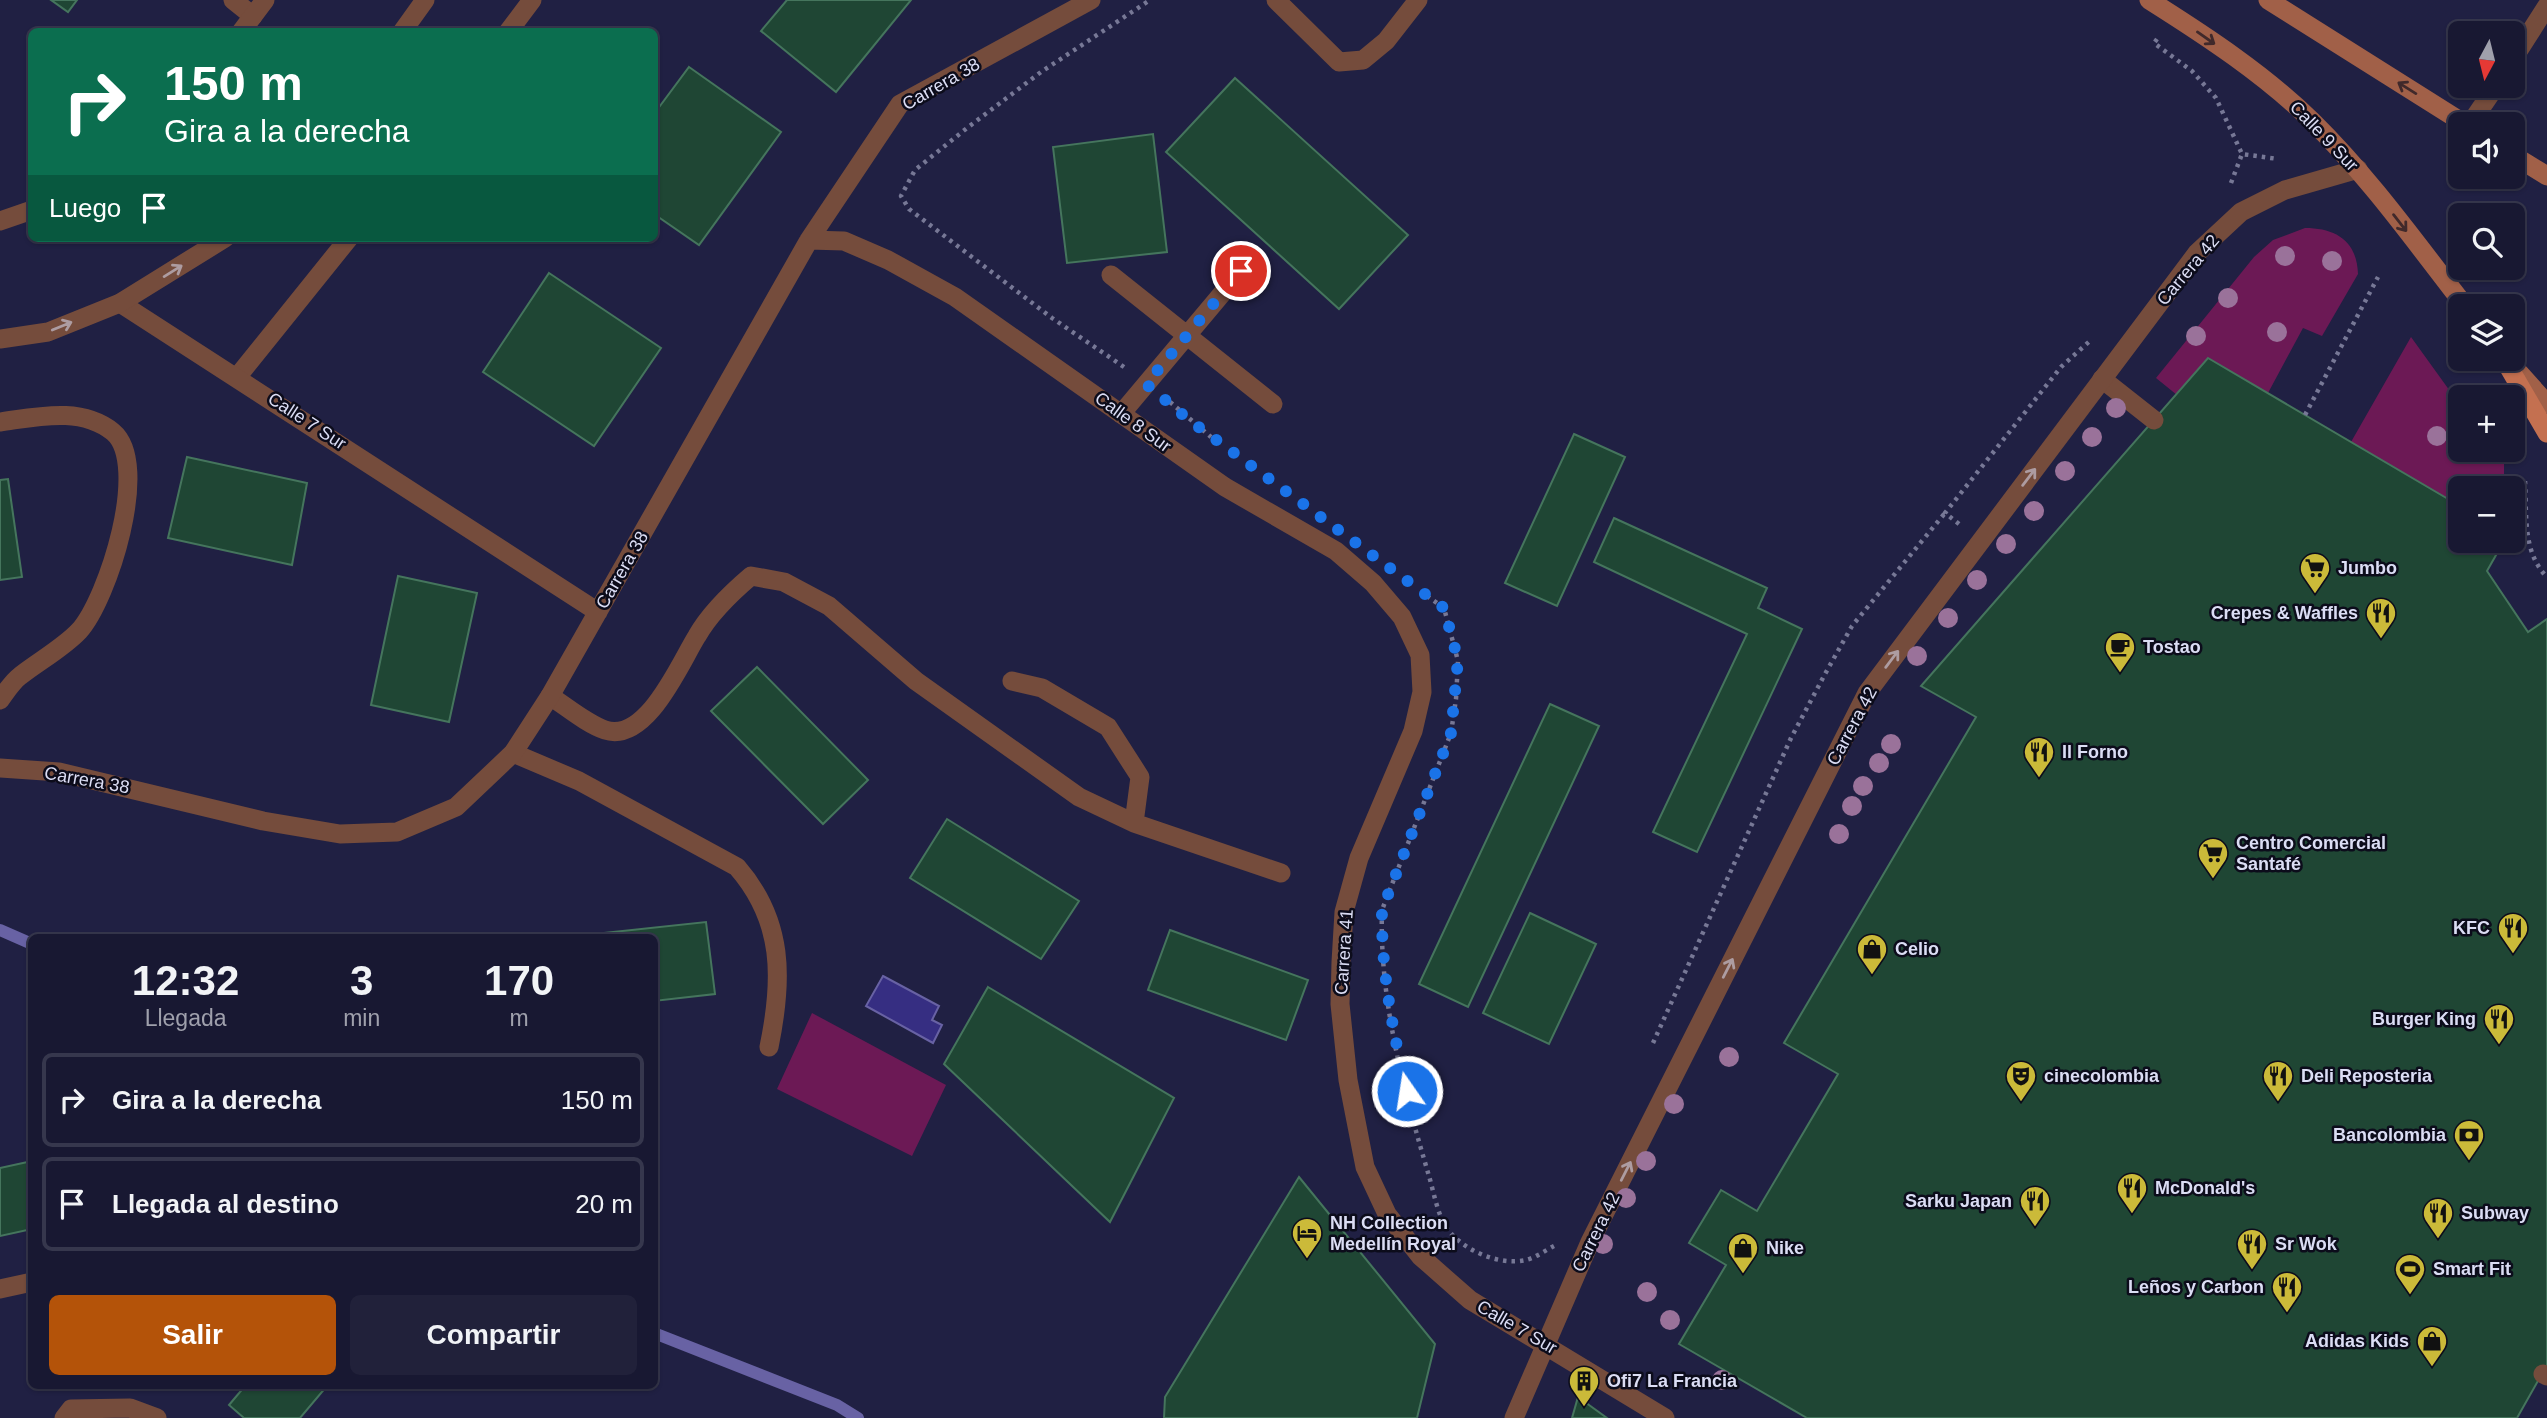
<!DOCTYPE html>
<html lang="es">
<head>
<meta charset="utf-8">
<style>
	:root { --surface:#181832; --page:#21213a; --text:#f1f3f6; --muted:#9fa0ac; --line:#36374d; --accent:#b45309 }
	body { margin:0; font-family:Helvetica,sans-serif; background:var(--page); color:var(--text); height:100vh; display:flex; flex-direction:column; font-size:26px; white-space:nowrap }
	* { box-sizing:border-box; margin:0 }
	p { font-size:23px; color:var(--muted) }
	.icon { flex:none; width:38px; height:38px; fill:none; stroke:currentColor; stroke-width:2; stroke-linecap:round; stroke-linejoin:round }
	.map { position:relative; flex:1; overflow:hidden }
	.details { position:absolute; left:28px; top:934px; width:630px; height:455px; display:flex; flex-direction:column; background:var(--surface); border-radius:10px; box-shadow:0 2px 5px #0004,0 0 0 2px var(--line) }
	.details>* { flex:none }
	.top-card { position:absolute; left:28px; top:28px; width:630px; height:214px; border-radius:10px; box-shadow:0 2px 5px #0004,0 0 0 2px var(--line); background:#0b6e4f; color:#fff; overflow:hidden }
	.needle { width:46px; rotate:187deg }
	.buttons { position:absolute; left:2448px; top:21px; display:grid; gap:14px }
	.buttons a { display:grid; place-items:center; width:77px; height:77px; border-radius:10px; background:var(--surface); box-shadow:0 2px 5px #0004,0 0 0 2px var(--line); font-size:35px }
	.pin { position:absolute; display:grid; place-items:center; width:60px; height:60px; color:#fff; margin:-30px; border:4px solid #fff; border-radius:50%; box-shadow:0 2px 7px #0007 }
	.me { position:absolute; width:77px; margin:-38px; rotate:347deg; stroke-linejoin:round; filter:drop-shadow(0 0 5px #0008) }
	.turn { display:flex; align-items:center; gap:24px; height:147px; padding:0 21px; font-size:32px }
	.turn .icon { width:91px; height:91px; stroke-width:2.5 }
	.turn b { display:block; font-size:49px; line-height:60px }
	.then { display:flex; align-items:center; height:66px; padding:0 21px; background:#0003; gap:14px; font-size:26px }
	.eta { display:flex; justify-content:space-evenly; align-items:center; height:119px; text-align:center }
	.eta b { font-size:42px; font-weight:700; line-height:49px }
	.primary-button { display:flex; gap:14px; margin-top:auto; padding:14px 21px }
	.primary-button a { flex:1; height:80px; border-radius:10px; background:var(--accent); color:#fff; font-size:28px; font-weight:700; line-height:80px; text-align:center }
	.primary-button a+a { background:var(--page); color:var(--text) }
	ul { padding:0; list-style:none }
	li { display:flex; align-items:center; gap:21px; height:94px; margin:0 14px 10px; padding:0 7px; border:4px solid var(--line); border-radius:10px }
	li div { flex:1 }
	li b { display:block; font-size:26px }
	li em { font-style:normal }
	.map>svg:first-child { display:block }
</style>
</head>
<body>
<div class="map">
<svg width="2547" height="1418" viewBox="0 0 2547 1418">
	<rect width="100%" height="100%" fill="#202043"/>
	<path fill="#6c1955" d="M2305 228C2336 228 2357 241 2358 274L2322 336 2303 328 2268 393 2177 395 2156 378 2254 257 2273 240Z
		M2411 337 2460 405V450H2494L2504 463V488H2460V506L2351 442Z
		M812 1013 946 1085 912 1156 777 1089Z"/>
	<path fill="#362e82" stroke="#6862a4" stroke-width="2" d="M883 976 939 1006 932 1020 942 1025 933 1043 866 1006Z"/>
	<g fill="none" stroke-linecap="round" stroke-linejoin="round">
		<path stroke="#6862a4" stroke-width="12" d="M0 930 32 944
			M654 1333 837 1405 858 1418"/>
	</g>
	<path fill="#1f4634" stroke="#45755d" stroke-width="2" d="M51 0H77L68 12Z
		M787 0H911L836 92 761 31Z
		M689 67 781 132 699 245 654 214V114Z
		M1235 78 1408 235 1339 309 1166 152Z
		M1153 134 1167 252 1067 263 1053 147Z
		M549 273 661 348 594 446 483 372Z
		M2208 358 2460 506V541H2504L2487 571 2528 632 2547 619V1365L2517 1418H1807L1679 1344 1726 1265 1689 1243 1721 1190 1757 1211 1838 1074 1784 1043 1976 717 1921 686Z
		M1574 434 1625 457 1557 606 1505 583Z
		M187 457 307 483 292 565 168 538Z
		M8 479 22 577 0 580V480Z
		M1614 518 1767 588 1758 608 1802 629 1697 852 1653 832 1747 634 1594 562Z
		M398 576 477 593 449 722 371 705Z
		M757 667 868 780 823 824 711 711Z
		M1550 704 1599 726 1468 1007 1419 984Z
		M947 819 1079 901 1041 959 910 878Z
		M1530 913 1596 944 1549 1044 1483 1013Z
		M706 922 715 994 654 1001V938H557Z
		M1170 930 1308 980 1286 1040 1148 990Z
		M988 987 1174 1098 1110 1222 944 1064Z
		M32 1161V1229L0 1236V1168Z
		M1299 1177 1435 1344 1417 1418H1164L1165 1397Z
		M245 1386H327L300 1418H244L229 1405Z
		M1578 1397 1607 1418H1572Z"/>
	<g fill="none" stroke-linecap="round" stroke-linejoin="round">
		<path stroke="#777896" stroke-width="4.5" stroke-dasharray="3.5 5" stroke-linecap="butt" d="M2157 39 2154 43 2192 71 2216 98 2242 154 2278 159
			M2231 183 2242 154
			M1124 367 1052 318 909 209 901 196 915 170 967 128 1041 72 1150 0
			M1170 402 1211 437
			M2305 415 2378 277
			M2525 481C2527 514 2522 552 2547 577
			M1959 524 1945 513 2061 367 2092 339
			M1427 596 1444 608 1458 661 1456 699 1451 733 1382 910C1379 999 1404 1092 1429 1176 1434 1193 1438 1218 1449 1231 1465 1251 1500 1266 1526 1260 1535 1258 1546 1250 1554 1246
			M1653 1043 1791 738 1825 674 1852 626 1945 513"/>
		<path stroke="#754c3c" stroke-width="19" d="M233 0 253 16
			M1276 0 1339 62 1363 60 1386 41 1418 0
			M508 32 532 0
			M2513 59 2547 6
			M2470 124 2496 86
			M1111 275 1273 404
			M238 376 349 238
			M2102 379 2154 420
			M1121 414 1241 271
			M0 422C37 417 81 406 113 432 151 464 108 599 79 631 63 648 39 661 20 676 12 682 6 692 0 700
			M1012 681 1042 688 1108 727 1140 777 1134 823
			M550 696C567 707 587 724 605 730 647 744 681 661 697 636 710 613 731 593 751 576L784 582 829 606 916 681 1079 797 1134 823 1281 873
			M513 753 579 781 737 867C784 921 783 979 769 1047
			M0 1289 32 1282
			M2543 1374 2547 1376"/>
		<path stroke="#754c3c" stroke-width="19" d="M809 240 844 241 888 260 955 297 1225 487 1336 551 1373 583 1402 617 1420 655 1422 692 1413 731 1359 858 1344 912 1341 962 1340 1004 1348 1080 1365 1167 1387 1214 1420 1256 1470 1300 1665 1418
			M120 303 598 612
			M0 768 59 772 263 821 340 834 397 832 456 807 513 753 550 696 809 240 900 104 1091 0
			M64 1418 71 1409 130 1408 157 1418
			M1514 1418 1590 1242 1867 693 2197 253 2241 212 2285 190 2358 169"/>
		<path stroke="#754c3c" stroke-width="19" d="M241 32 265 0
			M402 32 425 0
			M0 221 32 210
			M0 339 48 332 120 303 225 238"/>
		<path stroke="#a16048" stroke-width="19" d="M2149 0C2206 36 2264 74 2312 121 2369 177 2416 243 2465 306
			M2268 0 2465 124
			M2513 155 2547 176
			M2514 367 2547 404"/>
		<path stroke="#c47050" stroke-width="19" d="M2504 359 2547 433"/>
	</g>
	<g fill="#9a729a">
		<circle cx="2285" cy="256" r="10"/>
		<circle cx="2332" cy="261" r="10"/>
		<circle cx="2228" cy="298" r="10"/>
		<circle cx="2277" cy="332" r="10"/>
		<circle cx="2196" cy="336" r="10"/>
		<circle cx="2116" cy="408" r="10"/>
		<circle cx="2437" cy="436" r="10"/>
		<circle cx="2092" cy="437" r="10"/>
		<circle cx="2065" cy="471" r="10"/>
		<circle cx="2034" cy="511" r="10"/>
		<circle cx="2006" cy="544" r="10"/>
		<circle cx="1977" cy="580" r="10"/>
		<circle cx="1948" cy="618" r="10"/>
		<circle cx="1917" cy="656" r="10"/>
		<circle cx="1891" cy="744" r="10"/>
		<circle cx="1879" cy="763" r="10"/>
		<circle cx="1863" cy="786" r="10"/>
		<circle cx="1852" cy="806" r="10"/>
		<circle cx="1839" cy="834" r="10"/>
		<circle cx="1729" cy="1057" r="10"/>
		<circle cx="1674" cy="1104" r="10"/>
		<circle cx="1646" cy="1161" r="10"/>
		<circle cx="1626" cy="1198" r="10"/>
		<circle cx="1603" cy="1244" r="10"/>
		<circle cx="1647" cy="1292" r="10"/>
		<circle cx="1670" cy="1320" r="10"/>
		<circle cx="1722" cy="1380" r="10"/>
	</g>
	<defs><path id="oneway-shaft" d="M-6 0H5M1.5-3L5.5 0L1.5 3" fill="none" stroke-width="1.6" stroke-linecap="round" stroke-linejoin="round" transform="scale(1.75)"/></defs>
	<g stroke="#40292b">
		<use href="#oneway-shaft" transform="translate(2206 38) rotate(35)"/>
		<use href="#oneway-shaft" transform="translate(2407 88) rotate(-148)"/>
		<use href="#oneway-shaft" transform="translate(2400 223) rotate(52)"/>
	</g>
	<g stroke="#ad9ca1">
		<use href="#oneway-shaft" transform="translate(173 271) rotate(-32)"/>
		<use href="#oneway-shaft" transform="translate(62 326) rotate(-22)"/>
		<use href="#oneway-shaft" transform="translate(2029 477) rotate(-53)"/>
		<use href="#oneway-shaft" transform="translate(1892 659) rotate(-53)"/>
		<use href="#oneway-shaft" transform="translate(1728 968) rotate(-63)"/>
		<use href="#oneway-shaft" transform="translate(1626 1171) rotate(-63)"/>
	</g>
	<g fill="none" stroke-linecap="round" stroke-linejoin="round">
		<path stroke="#1a73e8" stroke-width="12" stroke-dasharray="0 21.6" d="M1241 271 1146 384 1188 419 1444 608 1458 660 1451 733 1382 910C1381 970 1393 1033 1407 1091"/>
	</g>
	<defs>
		<g id="supermarket-pin" transform="scale(1.575)"><path d="M0 17L-7.5 6A9.5 9.5 0 1 1 7.5 6Z" fill="#cbba39" stroke="#0c0c1b"/><path d="M-6-5.5h2.5l.6 2H6L4.5 2H-2.5L-4.4-4H-6ZM-1.5 3.2a1.3 1.3 0 1 0 .1 0ZM3 3.2a1.3 1.3 0 1 0 .1 0Z" fill="#111"/></g>
		<g id="restaurant-pin" transform="scale(1.575)"><path d="M0 17L-7.5 6A9.5 9.5 0 1 1 7.5 6Z" fill="#cbba39" stroke="#0c0c1b"/><path d="M-5-6h1v4h1v-4h1v4h1v-4h1v5L-1.5 .5V6h-2V.5L-5-1ZM5-6V6H3V1.5H1.5Q1.5-4 5-6Z" fill="#111"/></g>
		<g id="cafe-pin" transform="scale(1.575)"><path d="M0 17L-7.5 6A9.5 9.5 0 1 1 7.5 6Z" fill="#cbba39" stroke="#0c0c1b"/><path d="M-5.5-4.5H6V0H3Q3 3.5 0 3.5H-2.5Q-5.5 3.5-5.5 0ZM3-3.2v2h1.7v-2ZM-6 4.5H4V6H-6Z" fill="#111"/></g>
		<g id="shop-pin" transform="scale(1.575)"><path d="M0 17L-7.5 6A9.5 9.5 0 1 1 7.5 6Z" fill="#cbba39" stroke="#0c0c1b"/><path d="M-5-2.5h2.3a2.7 3.5 0 0 1 5.4 0H5L5.5 6h-11ZM-1.5-2.5h3a1.5 2.3 0 0 0-3 0Z" fill="#111"/></g>
		<g id="theatre-pin" transform="scale(1.575)"><path d="M0 17L-7.5 6A9.5 9.5 0 1 1 7.5 6Z" fill="#cbba39" stroke="#0c0c1b"/><path d="M-5-5.5Q0-4 5-5.5V0Q5 5 0 6Q-5 5-5 0ZM-3.3-2.5H-1v1.5H-3.3ZM1-2.5H3.3v1.5H1ZM-2.8 1Q0 5.5 2.8 1Z" fill="#111"/></g>
		<g id="bank-pin" transform="scale(1.575)"><path d="M0 17L-7.5 6A9.5 9.5 0 1 1 7.5 6Z" fill="#cbba39" stroke="#0c0c1b"/><path d="M-6-4H6V4H-6ZM0-2.3a2.3 2.3 0 1 0 0 4.6a2.3 2.3 0 1 0 0-4.6Z" fill="#111"/></g>
		<g id="hotel-pin" transform="scale(1.575)"><path d="M0 17L-7.5 6A9.5 9.5 0 1 1 7.5 6Z" fill="#cbba39" stroke="#0c0c1b"/><path d="M-6-4.5h1.5V1H6V5H4.5V3h-9V5H-6ZM-4 0a1.8 1.8 0 1 1 3.6 0ZM.5 0V-2.5h3Q6-2.5 6 0Z" fill="#111"/></g>
		<g id="stadium-pin" transform="scale(1.575)"><path d="M0 17L-7.5 6A9.5 9.5 0 1 1 7.5 6Z" fill="#cbba39" stroke="#0c0c1b"/><path d="M0-5a6.5 5 0 1 0 0 10a6.5 5 0 1 0 0-10ZM-3.5-1.8h7v3.6h-7Z" fill="#111"/></g>
		<g id="building-pin" transform="scale(1.575)"><path d="M0 17L-7.5 6A9.5 9.5 0 1 1 7.5 6Z" fill="#cbba39" stroke="#0c0c1b"/><path d="M-4-6H4V6H1V3H-1V6H-4ZM-2.5-4.3h1.7v1.8h-1.7ZM.8-4.3h1.7v1.8H.8ZM-2.5-1h1.7V.8h-1.7ZM.8-1h1.7V.8H.8Z" fill="#111"/></g>
	</defs>
	<g fill-rule="evenodd">
		<use href="#supermarket-pin" x="2315" y="568"/>
		<use href="#restaurant-pin" x="2381" y="613"/>
		<use href="#cafe-pin" x="2120" y="647"/>
		<use href="#restaurant-pin" x="2039" y="752"/>
		<use href="#supermarket-pin" x="2213" y="853"/>
		<use href="#restaurant-pin" x="2513" y="928"/>
		<use href="#shop-pin" x="1872" y="949"/>
		<use href="#restaurant-pin" x="2499" y="1019"/>
		<use href="#theatre-pin" x="2021" y="1076"/>
		<use href="#restaurant-pin" x="2278" y="1076"/>
		<use href="#bank-pin" x="2469" y="1135"/>
		<use href="#restaurant-pin" x="2132" y="1188"/>
		<use href="#restaurant-pin" x="2035" y="1201"/>
		<use href="#restaurant-pin" x="2438" y="1213"/>
		<use href="#hotel-pin" x="1307" y="1233"/>
		<use href="#restaurant-pin" x="2252" y="1244"/>
		<use href="#shop-pin" x="1743" y="1248"/>
		<use href="#stadium-pin" x="2410" y="1269"/>
		<use href="#restaurant-pin" x="2287" y="1287"/>
		<use href="#shop-pin" x="2432" y="1341"/>
		<use href="#building-pin" x="1584" y="1381"/>
	</g>
	<g text-anchor="middle" dominant-baseline="central" stroke-width="5" stroke-linejoin="round" paint-order="stroke">
		<g font-size="18" fill="#dbddf4" stroke="#0c0c1b">
			<text transform="translate(941 84) rotate(-30)">Carrera 38</text>
			<text transform="translate(2324 136) rotate(46)">Calle 9 Sur</text>
			<text transform="translate(2188 270) rotate(-50)">Carrera 42</text>
			<text transform="translate(307 421) rotate(33)">Calle 7 Sur</text>
			<text transform="translate(1133 422) rotate(36)">Calle 8 Sur</text>
			<text transform="translate(622 570) rotate(-60)">Carrera 38</text>
			<text transform="translate(1852 726) rotate(-62)">Carrera 42</text>
			<text transform="translate(87 780) rotate(10)">Carrera 38</text>
			<text transform="translate(1344 952) rotate(-86)">Carrera 41</text>
			<text transform="translate(1596 1232) rotate(-64)">Carrera 42</text>
			<text transform="translate(1517 1327) rotate(30)">Calle 7 Sur</text>
		</g>
		<g font-size="18" font-weight="bold" fill="#dbddf4" stroke="#0c0c1b" text-anchor="start">
			<text x="2338" y="568">Jumbo</text>
			<text x="2358" y="613" text-anchor="end">Crepes &amp; Waffles</text>
			<text x="2143" y="647">Tostao</text>
			<text x="2062" y="752">Il Forno</text>
			<text x="2236" y="843">Centro Comercial<tspan x="2236" dy="21">Santafé</tspan></text>
			<text x="2490" y="928" text-anchor="end">KFC</text>
			<text x="1895" y="949">Celio</text>
			<text x="2476" y="1019" text-anchor="end">Burger King</text>
			<text x="2044" y="1076">cinecolombia</text>
			<text x="2301" y="1076">Deli Reposteria</text>
			<text x="2446" y="1135" text-anchor="end">Bancolombia</text>
			<text x="2155" y="1188">McDonald's</text>
			<text x="2012" y="1201" text-anchor="end">Sarku Japan</text>
			<text x="2461" y="1213">Subway</text>
			<text x="1330" y="1223">NH Collection<tspan x="1330" dy="21">Medellín Royal</tspan></text>
			<text x="2275" y="1244">Sr Wok</text>
			<text x="1766" y="1248">Nike</text>
			<text x="2433" y="1269">Smart Fit</text>
			<text x="2264" y="1287" text-anchor="end">Leños y Carbon</text>
			<text x="2409" y="1341" text-anchor="end">Adidas Kids</text>
			<text x="1607" y="1381">Ofi7 La Francia</text>
		</g>
	</g>
</svg>
<div class="buttons">
<a><svg class="needle" viewBox="-14 -14 28 28"><path d="M0-13l5 13h-10z" fill="#e53935"/><path d="M0 13l5-13h-10z" fill="#9fa0ac"/></svg></a>
<a><svg class="icon" aria-label="sound" viewBox="0 0 24 24"><path d="M4 9h4l5-4v14l-5-4H4zM17 9q2 3 0 6"/></svg></a>
<a><svg class="icon" aria-label="search" viewBox="0 0 24 24"><circle cx="10" cy="10" r="6"/><path d="M15 15l6 6"/></svg></a>
<a><svg class="icon" aria-label="layers" viewBox="0 0 24 24"><path d="M12 4l9 5-9 5-9-5zM3 14l9 5 9-5"/></svg></a>
<a>+</a>
<a>−</a>
</div>
<div class="pin" style="left:1241px;top:271px;background:#d93025"><svg class="icon" aria-label="arrive" viewBox="0 0 24 24"><path d="M6 21V4h12l-3 4 3 4H6"/></svg></div>
<svg class="me" style="left:1407px;top:1091px" viewBox="-20 -20 40 40"><circle r="17" fill="#1a73e8" stroke="#fff" stroke-width="3"/><path d="M0-11L8 9 0 5-8 9z" fill="#fff"/></svg>
<div class="top-card">
<div class="turn"><svg class="icon" aria-label="right" viewBox="0 0 24 24"><path d="M7 20v-9h11M14 6l5 5-5 5"/></svg><div><b>150 m</b>Gira a la derecha</div></div>
<div class="then">Luego<svg class="icon" aria-label="arrive" viewBox="0 0 24 24"><path d="M6 21V4h12l-3 4 3 4H6"/></svg></div>
</div>
<section class="details">
<div class="eta">
<div><b>12:32</b><p>Llegada</p></div>
<div><b>3</b><p>min</p></div>
<div><b>170</b><p>m</p></div>
</div>
<ul>
<li><svg class="icon" aria-label="right" viewBox="0 0 24 24"><path d="M7 20v-9h11M14 6l5 5-5 5"/></svg><div><b>Gira a la derecha</b></div><em>150 m</em></li>
<li><svg class="icon" aria-label="arrive" viewBox="0 0 24 24"><path d="M6 21V4h12l-3 4 3 4H6"/></svg><div><b>Llegada al destino</b></div><em>20 m</em></li>
</ul>
<div class="primary-button"><a>Salir</a><a>Compartir</a></div>
</section>
</div>
</body>
</html>
